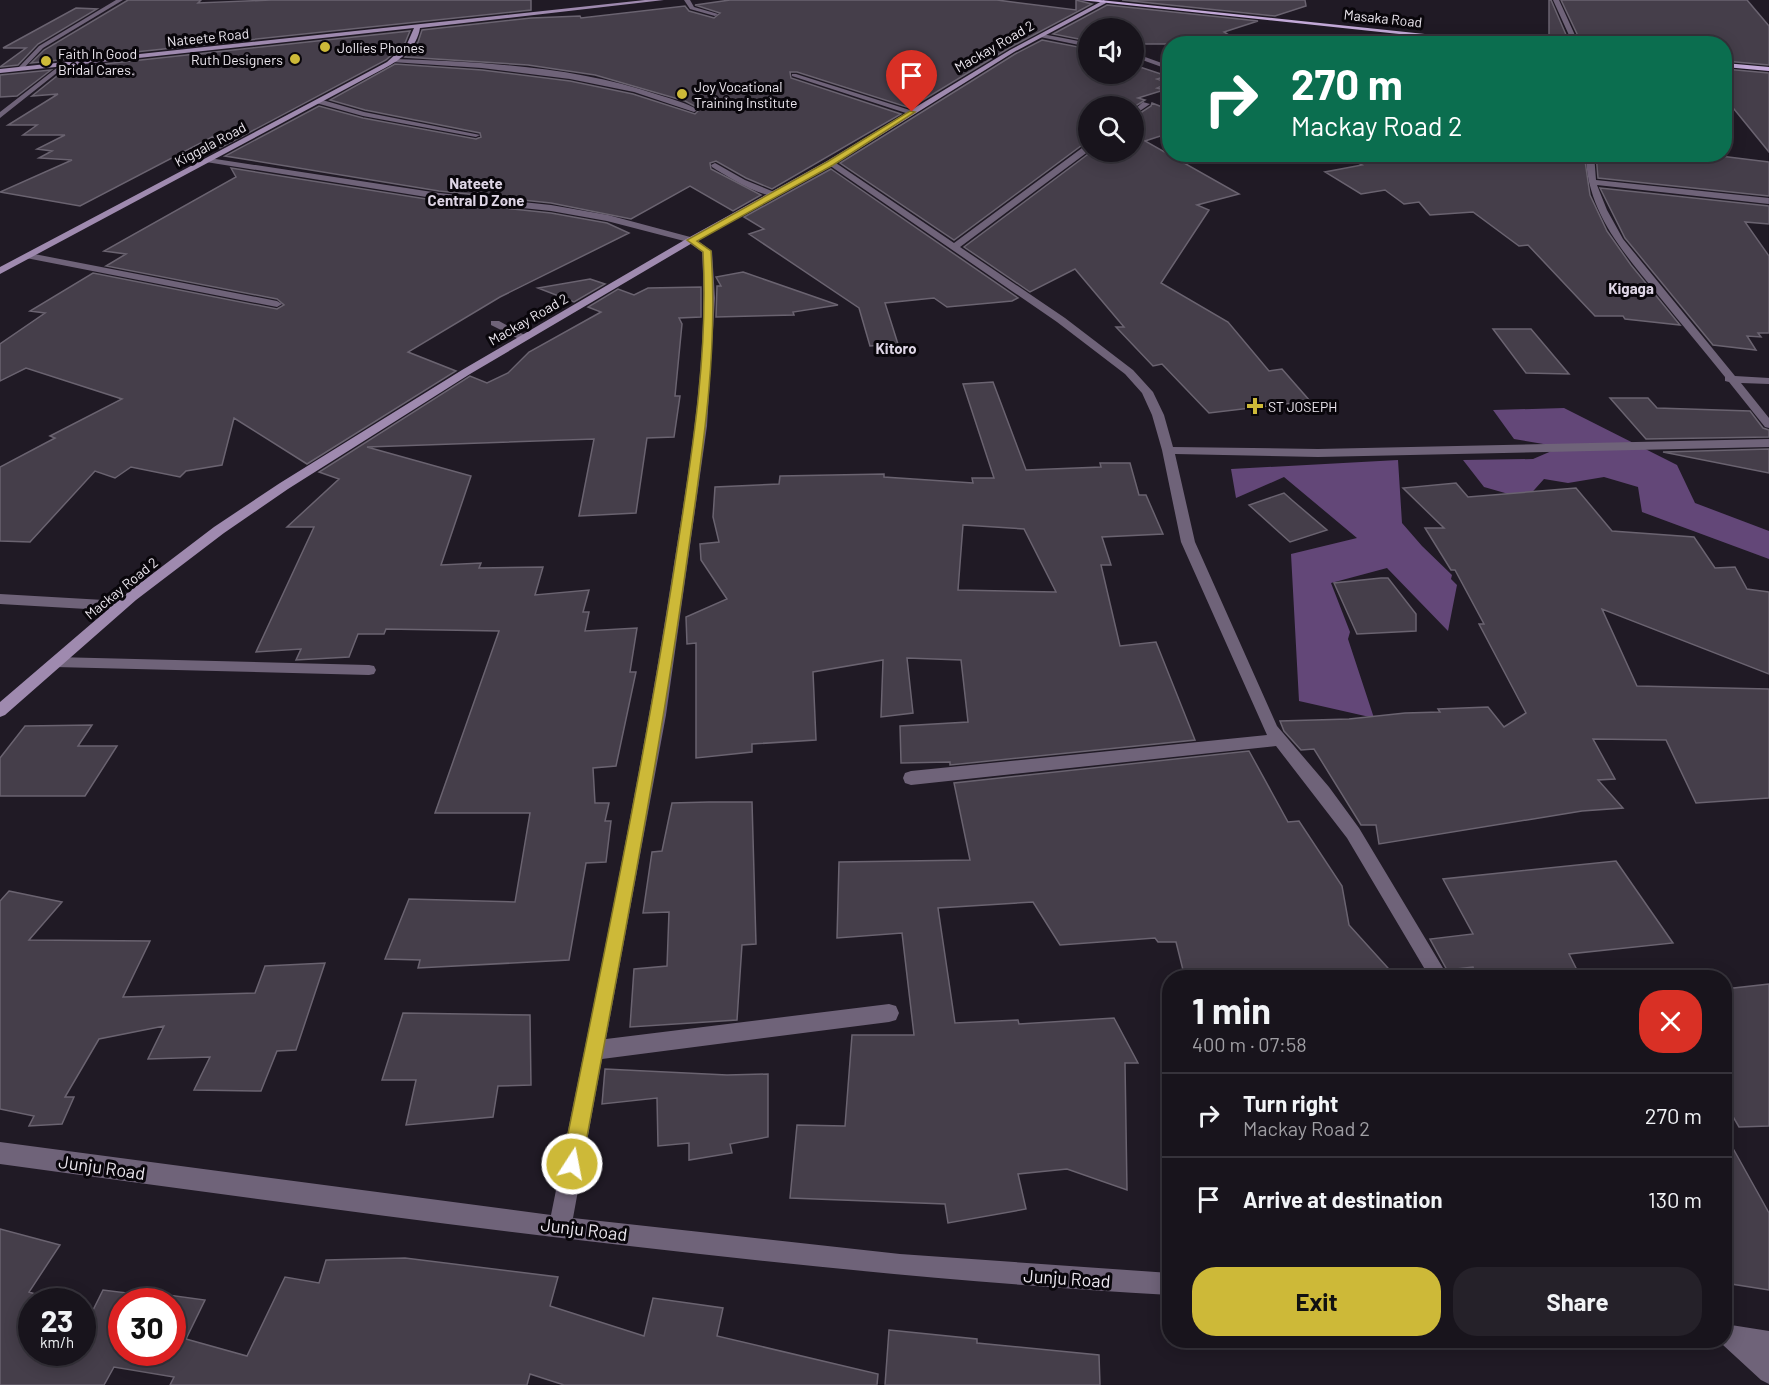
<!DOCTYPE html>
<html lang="en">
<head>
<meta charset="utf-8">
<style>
	:root { --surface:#18141c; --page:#252129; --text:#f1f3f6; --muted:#9f9ea3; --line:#36333b; --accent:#cdb938 }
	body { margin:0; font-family:Barlow,sans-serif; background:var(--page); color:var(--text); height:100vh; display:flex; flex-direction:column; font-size:22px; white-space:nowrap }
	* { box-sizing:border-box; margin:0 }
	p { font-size:20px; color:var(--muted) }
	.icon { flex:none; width:33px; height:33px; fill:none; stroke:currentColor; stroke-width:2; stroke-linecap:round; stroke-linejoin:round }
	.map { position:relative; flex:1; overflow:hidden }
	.sheet { position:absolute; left:1162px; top:970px; width:570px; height:378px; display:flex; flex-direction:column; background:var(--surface); border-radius:24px; box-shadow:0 3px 15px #0003,0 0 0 2px var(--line) }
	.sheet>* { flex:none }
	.guide { position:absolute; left:1162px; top:36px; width:570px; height:126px; border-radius:24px; box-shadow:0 3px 15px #0003,0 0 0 2px var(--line); background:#0b6e4f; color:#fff; overflow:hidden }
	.buttons { position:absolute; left:1078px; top:18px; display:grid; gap:12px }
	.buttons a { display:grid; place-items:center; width:66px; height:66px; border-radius:50%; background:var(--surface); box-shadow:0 3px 15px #0003,0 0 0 2px var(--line); font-size:30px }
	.speed { position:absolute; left:18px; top:1288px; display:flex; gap:12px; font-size:30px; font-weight:700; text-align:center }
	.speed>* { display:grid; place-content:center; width:78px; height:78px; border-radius:50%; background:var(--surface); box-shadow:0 3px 15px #0003,0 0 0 2px var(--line); line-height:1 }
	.speed small { font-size:15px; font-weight:400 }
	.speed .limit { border:9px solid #d22; background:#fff; color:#111 }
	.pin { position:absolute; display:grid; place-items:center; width:51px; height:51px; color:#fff; margin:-62px -26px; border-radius:50% 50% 50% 0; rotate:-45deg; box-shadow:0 0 6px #0007 }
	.pin .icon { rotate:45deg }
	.me { position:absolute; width:66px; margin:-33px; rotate:11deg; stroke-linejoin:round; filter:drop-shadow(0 0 4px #0008) }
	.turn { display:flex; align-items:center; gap:21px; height:126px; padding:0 30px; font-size:27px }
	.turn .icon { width:78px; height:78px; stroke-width:2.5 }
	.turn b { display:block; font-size:42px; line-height:51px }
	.round { display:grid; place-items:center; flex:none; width:63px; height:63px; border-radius:24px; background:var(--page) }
	.head { display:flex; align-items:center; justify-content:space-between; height:102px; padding:0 30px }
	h1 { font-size:36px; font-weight:700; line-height:45px }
	.action { display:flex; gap:12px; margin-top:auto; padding:12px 30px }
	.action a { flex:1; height:69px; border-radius:24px; background:var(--accent); color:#111; font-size:24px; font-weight:700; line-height:69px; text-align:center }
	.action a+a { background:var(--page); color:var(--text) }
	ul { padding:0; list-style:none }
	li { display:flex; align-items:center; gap:18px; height:84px; padding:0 30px; border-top:2px solid var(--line) }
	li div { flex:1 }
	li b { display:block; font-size:22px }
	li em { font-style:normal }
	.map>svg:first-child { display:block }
</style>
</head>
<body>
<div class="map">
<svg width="1769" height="1385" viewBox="0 0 1769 1385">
	<rect width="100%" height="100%" fill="#201a25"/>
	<path fill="#634778" d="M1564 408 1677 465 1695 503 1769 531V559L1642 512 1638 487 1604 477 1568 483 1544 479 1526 499 1484 487 1463 460 1533 459 1561 447 1514 439 1493 410Z
		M1398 460 1402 523 1422 546 1452 575 1451 579 1457 585 1448 631 1387 568 1331 583 1350 632 1348 639 1374 718 1299 701 1291 554 1357 538 1284 477 1236 498 1231 469Z"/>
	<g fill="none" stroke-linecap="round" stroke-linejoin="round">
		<path fill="#190028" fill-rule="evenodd" d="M1476 35 1550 43 1552 44H1533L1478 37Z"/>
	</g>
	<path fill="#453e4a" stroke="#6a6370" stroke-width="1.5" fill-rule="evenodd" d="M128 0H201L198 3 271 0H531V10L31 63 44 50Z
		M730 0H997L1076 10V0L1092 4 1009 48 910 108 797 72H790L791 78 901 114 772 189 746 178 716 161 710 163 711 169 761 195 733 211 690 186 631 219 551 203 439 191 225 156 319 106 363 118 476 139 481 137 480 133 365 110 330 100 395 64 482 70 570 81 633 94 695 114 700 109 685 101 595 75 528 65 405 57 418 42 422 30 531 18 580 16 581 18 685 6 689 11 714 18 720 13 695 5Z
		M1122 0H1305L1306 6 1275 16Z
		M1549 0H1551L1567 37 1549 35Z
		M1561 0H1747L1769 26V65L1725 61V44H1657L1579 38Z
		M1107 5 1258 21 1224 32 1243 44H1134V28H1089V41L1053 34Z
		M76 8 97 9 38 44 18 65 0 67 26 48H3Z
		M410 31 405 43 386 60 220 148 214 136 80 206 0 192 72 160 39 158 52 151 37 149 65 135H23L37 125H8L58 94 32 96 67 68Z
		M1042 40 1089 49V74H1134V65L1167 76 1157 79 1169 83 1157 88 1164 90 1138 98 1145 100 1134 107 1089 106V143H1085L954 240 840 163 1015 54Z
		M1725 69 1769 73V152L1725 98Z
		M51 70 17 96 0 97V75Z
		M1152 103 1170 110V133L1145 141 1239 194 1197 205 1209 210 1161 283 1228 322 1269 371 1282 369 1310 401 1209 413 1162 364 1153 366 1116 327H1124L1075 269 1030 292 964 247 1091 152H1134V117L1151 106Z
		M1401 154H1584L1590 195 1607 231 1631 265 1680 325 1625 319 1623 316H1595L1528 245 1519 246 1473 212 1430 215 1419 202 1404 204 1385 190 1361 194 1325 172 1362 165 1356 162Z
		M1596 154H1704L1769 162V196L1598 178Z
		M231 168 439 201 551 213 607 223 629 233 500 297 408 352 456 371 307 464 234 418 222 465 186 471 180 477 131 467 115 478 95 471 30 542 0 541V467L55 438 50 436 122 399 26 368 0 381V344L45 313 30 311 93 273 277 309 284 305 277 299 106 266 126 254 104 251 236 177Z
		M831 169 1018 298 1012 301 947 307 934 298 885 303 898 344 870 346 859 308 749 234 764 229 744 217Z
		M1600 188 1769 206V224L1745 222 1769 256V333H1758L1761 337 1747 336 1756 350 1713 345 1625 238Z
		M743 272 838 305 793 312 794 315 716 317 717 286H721L716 277Z
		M590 279 605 284 574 302 538 288Z
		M701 287V317L679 318 682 324 675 396H680L674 437 647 438 636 513 579 516 594 439 367 447 471 476 441 565 481 563 479 568 543 567 535 595 589 590 583 612H589L585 631 637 628 630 672H636L616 766 593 768 595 803H609L605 821H611L606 862 586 863 569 960 418 968 420 960 385 959 409 899 515 902 530 813H435L499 631 386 629 384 634H358L349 657 296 660 301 649 256 652 314 527H287L339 479 319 472 470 376 487 383 508 373 529 352 601 312 588 307 618 289 634 295 648 288Z
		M1493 329H1531L1569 374 1526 373Z
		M993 382 1026 470 1101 467 1100 463H1130L1139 495H1146L1163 534 1102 537 1111 565H1101L1120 646 1156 642 1195 740 950 765V762L901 763 900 726 968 722 961 660 907 658 913 713 881 717 883 660 813 672 816 740 752 744V752L696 758V643L687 644 686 617 727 599 701 560 700 544 719 542 713 517 715 487 779 484 780 476 884 474V477L973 483 972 478H994L963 384ZM963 525 1024 529 1056 592 958 590Z
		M1610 398H1648L1657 408 1750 411 1763 428 1769 430V437L1646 439Z
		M1769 449V473L1663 452Z
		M1456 483 1468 497 1576 488 1612 531 1694 537 1715 568 1735 567 1747 589 1769 592V674L1602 609 1637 686 1769 689V798L1696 803 1666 740 1593 739 1615 779 1598 780 1623 808 1582 811 1379 844 1376 825H1361L1314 749 1301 750 1284 731 1280 721 1349 719 1405 713 1440 712 1438 709 1488 707 1504 727 1526 713 1479 624H1484L1455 570H1451L1425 528H1444L1403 488Z
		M1284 493 1293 501 1327 530 1290 542 1249 505Z
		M1381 578H1388L1416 614V631L1357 634 1334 583Z
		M92 725 78 746H117L85 796H0V758L25 726Z
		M1249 751 1288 822 1299 821 1342 886 1349 925 1397 978H1185L1176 942H1158L1155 938 1060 945 1033 902 938 908 955 1023 1018 1020 1019 1024 1114 1018 1138 1063H1125L1127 1190 1067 1169 1018 1174 1026 1209 948 1223 945 1204 790 1198 797 1125 845 1126 852 1035H914L902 933 837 938 839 862 970 860 954 783Z
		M709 802H752L756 944 742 945 737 1020 630 1027 634 969 667 966 669 912 643 913 652 852 662 851 672 803Z
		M1616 861 1673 943 1569 954 1581 978H1477L1473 967 1447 970 1430 939 1473 934 1443 879Z
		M9 891 62 902 29 940 150 941 123 997 255 993 265 966 325 963 296 1050 277 1051 261 1091 194 1090 210 1057 148 1059 164 1026 99 1039 65 1097H74L62 1124 29 1126 34 1116 0 1109V901Z
		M1769 984V1126L1739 1127 1725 1103V989Z
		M403 1013 530 1015 531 1085 498 1086 493 1117 406 1125 416 1080H382Z
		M605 1069 727 1075 768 1074V1137L730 1144 732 1153 689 1160V1143L658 1146 657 1098 602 1104Z
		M1725 1134 1769 1213V1290L1725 1283Z
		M0 1229 60 1245 29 1292 60 1302H32V1353H82V1309L92 1312 103 1290 159 1297 161 1294 205 1300 186 1339 247 1356 285 1277 319 1283 326 1260 405 1258 558 1277 550 1306 644 1336 653 1298 723 1308 717 1336 878 1374 877 1385H564L530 1374 527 1385H170L174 1377 114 1367 104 1385H0ZM122 1302H172V1353H122Z
		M889 1330 977 1339V1343L1099 1355 1100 1385H885Z"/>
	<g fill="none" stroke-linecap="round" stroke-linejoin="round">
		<path fill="#6f6379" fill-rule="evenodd" d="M116 0H123L43 48 22 70H18V68L39 46Z
			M684 0H690L694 7 718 14 715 16 690 9Z
			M1553 0H1559L1579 44H1573Z
			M1042 34 1089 43V47L1040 37Z
			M1134 53 1170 66V70L1134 57Z
			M394 59C482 62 575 66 659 95 672 99 687 103 698 110L694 112 634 92 570 79 482 68 392 62Z
			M63 63 68 64 0 118V112Z
			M792 74H796L916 112 909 114 792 76Z
			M319 99 364 112 480 135 476 137 363 116 316 103Z
			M1143 102 1150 104 1134 115V110Z
			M1086 145H1089V151L960 247 1065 318 1133 370 1153 392 1164 415 1173 447 1318 449 1769 439V447L1318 457 1175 454 1195 542 1277 726 1329 787 1359 828 1449 978H1430L1347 838 1276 746 911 785 905 783 903 778 905 773 911 771 1267 735 1181 542 1162 450 1152 415 1142 393 1125 374 1057 322 826 163 833 161 954 243Z
			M1586 154H1594L1596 180 1769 198V204L1597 185 1607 210 1623 239 1735 376 1769 378V384L1741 383 1769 418V428L1765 427 1729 382 1725 381V377C1703 350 1680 322 1658 295 1624 253 1586 211 1586 154Z
			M209 158 439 193 551 205 608 215 694 238 712 251 715 298 707 426 666 715 606 1039 889 1004 896 1006 899 1013 896 1020 889 1022 602 1059 573 1218 900 1254 1170 1273V1295C778 1272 389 1217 0 1164V1142L551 1215C593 1005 638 795 671 583 688 474 709 363 702 252L688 242 607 221 551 211 439 199 206 162 205 160Z
			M715 163 745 180 779 194C767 202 725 175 712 167L711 165Z
			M29 253 277 301 282 304 277 307 26 258V254Z
			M491 321H499L530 338 521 340 491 325Z
			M0 594 121 601 128 606 121 611 0 604Z
			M55 657 369 665 374 666 376 670 374 674 369 675 55 667 48 662Z
			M1731 1325 1769 1331V1384L1761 1380 1723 1345 1721 1341H1725V1328Z"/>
		<path fill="#9f8aaf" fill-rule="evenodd" d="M645 0H664L420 28C417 47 402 59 385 68L0 274V267L387 62 407 44 414 28 0 73V69Z
			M1104 0 1106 3 1014 52 833 165 694 242 470 374 288 489 224 533 136 600 5 715 0 717V702L126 594 214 527 280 483 462 370 688 238 827 161 1010 50Z"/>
		<path fill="#c3a9d8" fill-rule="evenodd" d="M1080 0H1100L1520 44H1493Z
			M1725 63 1769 67V71L1725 67Z"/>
	</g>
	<path fill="#cdb938" stroke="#857824" stroke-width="1.5" d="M910 111 915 112 833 165 697 241 711 251C719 359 700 467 685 574 657 772 618 968 582 1164L579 1171 572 1174 565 1171 562 1164C601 967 643 770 674 570 690 465 709 359 703 252L687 240 827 162Z"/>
	<g fill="#cdb938" stroke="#09060b" stroke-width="2">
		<circle cx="325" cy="47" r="6"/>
		<circle cx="295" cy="59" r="6"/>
		<circle cx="46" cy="61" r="6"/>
		<circle cx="682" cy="94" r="6"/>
		<path d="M1252 397h6v6h6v6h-6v6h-6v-6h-6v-6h6z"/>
	</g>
	<g text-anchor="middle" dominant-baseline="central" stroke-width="6" stroke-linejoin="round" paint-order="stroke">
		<g font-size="14" fill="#ece7ef" stroke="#09060b">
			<text transform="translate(1383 18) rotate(6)">Masaka Road</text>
			<text transform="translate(208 37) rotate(-6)">Nateete Road</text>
			<text transform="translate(994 46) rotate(-30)">Mackay Road 2</text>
			<text transform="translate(210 144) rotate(-28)">Kiggala Road</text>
			<text transform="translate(528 319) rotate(-30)">Mackay Road 2</text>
			<text transform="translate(121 588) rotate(-39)">Mackay Road 2</text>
		</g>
		<g font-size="14" fill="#ece7ef" stroke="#09060b" text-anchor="start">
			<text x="337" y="47">Jollies Phones</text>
			<text x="58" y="53">Faith In Good<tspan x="58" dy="16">Bridal Cares.</tspan></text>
			<text x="283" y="59" text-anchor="end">Ruth Designers</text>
			<text x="694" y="86">Joy Vocational<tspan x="694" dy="16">Training Institute</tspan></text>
			<text x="1268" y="406">ST JOSEPH</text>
		</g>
		<g font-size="15" font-weight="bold" fill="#ded5e5" stroke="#09060b">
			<text x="476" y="183">Nateete<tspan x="476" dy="17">Central D Zone</tspan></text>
			<text x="1631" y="288">Kigaga</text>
			<text x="896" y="348">Kitoro</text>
		</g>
		<g font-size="18" fill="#ece7ef" stroke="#09060b">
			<text transform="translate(102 1167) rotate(8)">Junju Road</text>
			<text transform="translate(584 1229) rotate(7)">Junju Road</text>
			<text transform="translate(1067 1278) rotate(4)">Junju Road</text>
		</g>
	</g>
</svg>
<div class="buttons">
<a><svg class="icon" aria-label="sound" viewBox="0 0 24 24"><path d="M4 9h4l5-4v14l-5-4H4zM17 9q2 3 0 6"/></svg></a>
<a><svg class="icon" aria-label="search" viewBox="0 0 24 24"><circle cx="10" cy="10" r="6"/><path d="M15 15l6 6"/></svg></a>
</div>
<div class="speed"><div>23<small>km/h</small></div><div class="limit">30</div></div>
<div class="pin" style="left:912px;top:112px;background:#d93025"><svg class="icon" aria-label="arrive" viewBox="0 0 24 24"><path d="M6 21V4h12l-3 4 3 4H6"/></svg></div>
<svg class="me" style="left:572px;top:1164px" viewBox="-20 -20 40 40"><circle r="17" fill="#cdb938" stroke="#fff" stroke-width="3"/><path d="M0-11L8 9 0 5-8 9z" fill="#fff"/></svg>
<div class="guide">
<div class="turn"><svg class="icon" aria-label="right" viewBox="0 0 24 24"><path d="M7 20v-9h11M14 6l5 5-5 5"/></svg><div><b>270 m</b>Mackay Road 2</div></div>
</div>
<section class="sheet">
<div class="head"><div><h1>1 min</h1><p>400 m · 07:58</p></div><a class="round" style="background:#d93025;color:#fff"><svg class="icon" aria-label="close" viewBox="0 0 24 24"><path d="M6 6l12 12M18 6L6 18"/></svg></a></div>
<ul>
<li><svg class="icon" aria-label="right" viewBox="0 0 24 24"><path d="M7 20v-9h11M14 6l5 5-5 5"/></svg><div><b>Turn right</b><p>Mackay Road 2</p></div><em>270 m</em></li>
<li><svg class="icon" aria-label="arrive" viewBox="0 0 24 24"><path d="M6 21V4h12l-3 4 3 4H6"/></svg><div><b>Arrive at destination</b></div><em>130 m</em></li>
</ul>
<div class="action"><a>Exit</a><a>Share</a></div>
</section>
</div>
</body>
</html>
